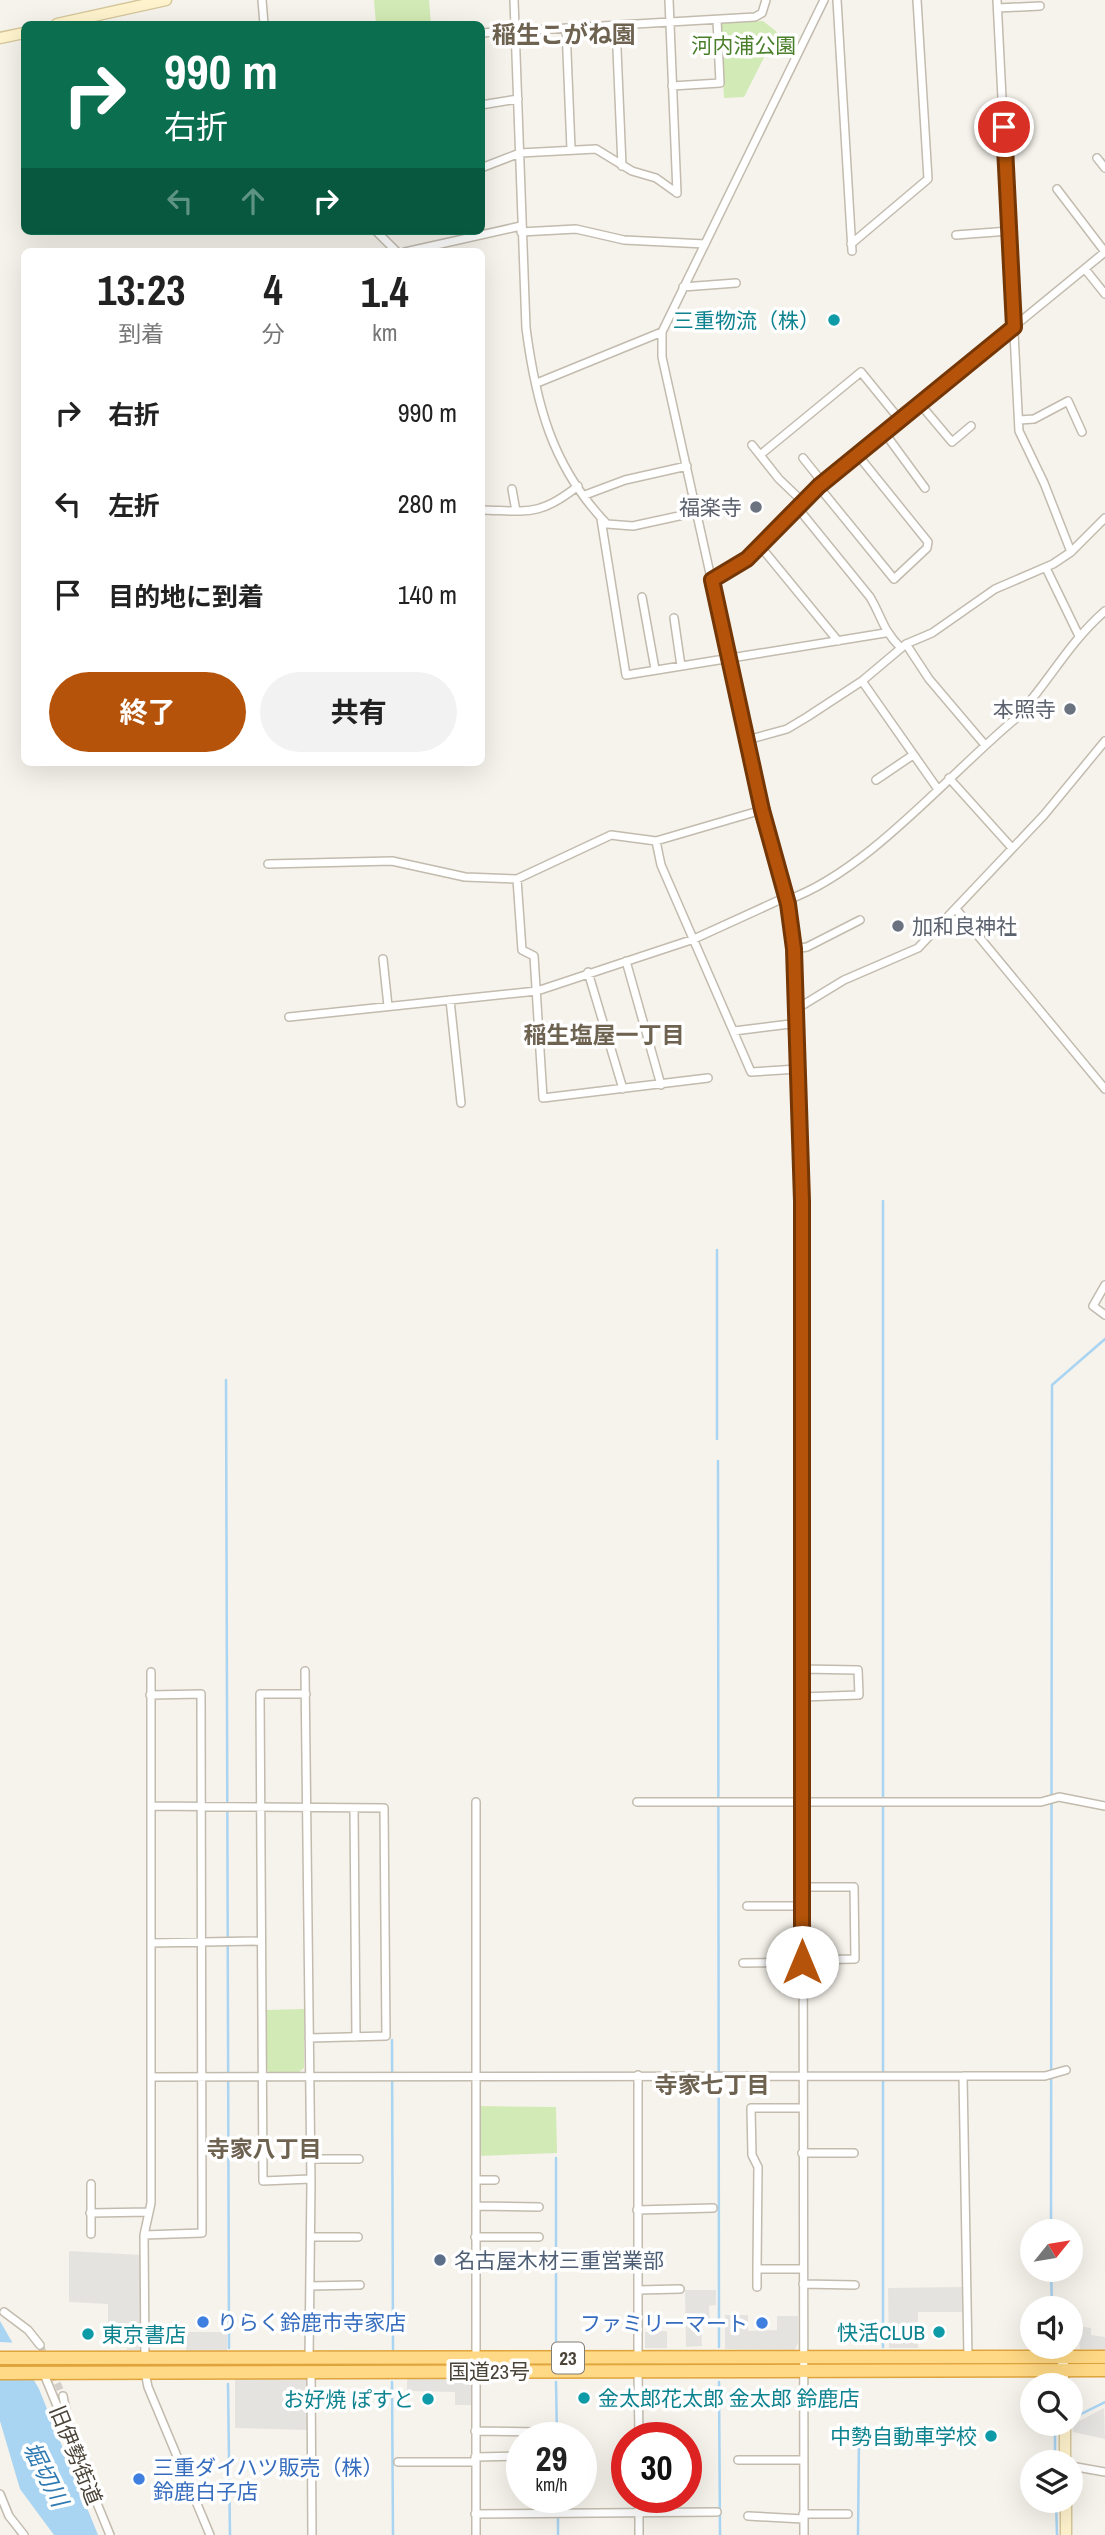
<!DOCTYPE html>
<html lang="ja">
<head>
<meta charset="utf-8">
<style>
	:root { --surface:#fff; --page:#f2f2f2; --text:#222; --muted:#767676; --accent:#b45309 }
	body { margin:0; font-family:"Archivo Narrow","Noto Sans JP",sans-serif; background:var(--page); color:var(--text); height:100vh; display:flex; flex-direction:column; font-size:26px; white-space:nowrap }
	* { box-sizing:border-box; margin:0 }
	p { font-size:23px; color:var(--muted) }
	.icon { flex:none; width:38px; height:38px; fill:none; stroke:currentColor; stroke-width:2; stroke-linecap:round; stroke-linejoin:round }
	.map { position:relative; flex:1; overflow:hidden }
	.details { position:absolute; left:21px; top:248px; width:464px; height:518px; display:flex; flex-direction:column; background:var(--surface); border-radius:10px; box-shadow:0 7px 28px #0002 }
	.details>* { flex:none }
	.top-card { position:absolute; left:21px; top:21px; width:464px; height:214px; border-radius:10px; box-shadow:0 7px 28px #0002; background:#0b6e4f; color:#fff; overflow:hidden }
	.needle { width:46px; rotate:60deg }
	.tools { position:absolute; left:1020px; top:2219px; display:grid; gap:14px }
	.tools a { display:grid; place-items:center; width:63px; height:63px; border-radius:50%; background:var(--surface); box-shadow:0 7px 28px #0002; font-size:35px }
	.speed { position:absolute; left:506px; top:2422px; display:flex; gap:14px; font-size:35px; font-weight:700; text-align:center }
	.speed>* { display:grid; place-content:center; width:91px; height:91px; border-radius:50%; background:var(--surface); box-shadow:0 7px 28px #0002; line-height:1 }
	.speed small { font-size:18px; font-weight:400 }
	.speed .limit { border:10px solid #d22; background:#fff; color:#111 }
	.pin { position:absolute; display:grid; place-items:center; width:60px; height:60px; color:#fff; margin:-30px; border:4px solid #fff; border-radius:50%; box-shadow:0 2px 7px #0007 }
	.me { position:absolute; width:77px; margin:-38px; rotate:0deg; stroke-linejoin:round; filter:drop-shadow(0 0 5px #0008) }
	.turn { display:flex; align-items:center; gap:24px; height:147px; padding:0 28px; font-size:32px }
	.turn .icon { width:91px; height:91px; stroke-width:2.5 }
	.turn b { display:block; font-size:49px; line-height:60px }
	.lanes { display:flex; align-items:center; height:66px; padding:0 28px; background:#0003; justify-content:center; gap:35px; direction:ltr }
	.lanes .off { opacity:.35 }
	.eta { display:flex; justify-content:space-evenly; align-items:center; height:119px; text-align:center }
	.eta b { font-size:42px; font-weight:700; line-height:49px }
	.action { display:flex; gap:14px; margin-top:auto; padding:14px 28px }
	.action a { flex:1; height:80px; border-radius:42px; background:var(--accent); color:#fff; font-size:28px; font-weight:700; line-height:80px; text-align:center }
	.action a+a { background:var(--page); color:var(--text) }
	ul { padding:0; list-style:none }
	li { display:flex; align-items:center; gap:21px; height:91px; padding:0 28px }
	li div { flex:1 }
	li b { display:block; font-size:26px }
	li em { font-style:normal }
	.map>svg:first-child { display:block }
</style>
</head>
<body>
<div class="map">
<svg width="1105" height="2535" viewBox="0 0 1105 2535">
	<rect width="100%" height="100%" fill="#f6f3ec"/>
	<path fill="#d2eab5" d="M374 0H429L431 24H376Z
		M763 21 777 32 744 97 724 98 720 27 723 23Z
		M304 2009V2068L299 2072 270 2073 265 2068V2010Z
		M478 2106 556 2107 557 2153 478 2156Z"/>
	<path fill="#e5e3e0" d="M69 2251 141 2255 142 2350H127V2336H108V2304L69 2302Z
		M963 2287V2312H918V2348H889L888 2288Z
		M685 2290H716V2305L709 2306 710 2324H701L702 2346 686 2347Z
		M725 2315H748V2331L777 2330V2316H798V2343L795 2350 725 2349Z
		M1078 2326 1091 2328V2335L1105 2337V2350L1080 2349Z
		M667 2331V2348H645V2332Z
		M186 2332H227V2351H186Z
		M407 2376 472 2378V2405H455V2392L407 2391Z
		M235 2379H306L307 2430 235 2428Z
		M1104 2408 1105 2439 1073 2432 1072 2425Z"/>
	<path fill="#a9d4f2" d="M0 2321 39 2389 98 2535H54L20 2489 0 2421Z"/>
	<path fill="#f6f3ec" d="M0 2342 19 2343 39 2380 0 2379Z"/>
	<g fill="none" stroke-linecap="round" stroke-linejoin="round">
		<path stroke="#a9d4f2" stroke-width="2.5" d="M883 1201V2347
			M717 1250V1439
			M226 1380 229 2348
			M718 1461 719 2347
			M392 2040 393 2349
			M1051 2231 1052 1385 1105 1339
			M1051 2270 1052 2308
			M556 2348V2158
			M1054 2379V2385
			M392 2382 393 2535
			M556 2382 557 2438
			M719 2382 720 2535
			M228 2384 230 2535
			M1073 2418 1105 2402
			M1055 2424V2462
			M558 2497V2507
			M1056 2501 1057 2535
			M558 2516V2535
			M858 2535 859 2437"/>
		<path stroke="#d4d0c8" stroke-width="7" stroke-dasharray="7 3.5" stroke-linecap="butt" d="M40 2345 63 2396"/>
		<g stroke="#c2bbae" stroke-width="10">
			<path id="minor" d="M262 0 264 24
				M514 0 526 328C536 404 552 467 607 524L633 526 697 512
				M669 0 677 193
				M837 0 852 251
				M997 0 1019 431 1044 483 1071 552
				M998 8 1040 6
				M616 26 622 166
				M566 28 571 149
				M481 33 755 17 762 13 766 0
				M672 86 720 83 717 20
				M481 105 518 99
				M1097 158 1105 168
				M481 168 520 153 596 149 632 171 656 178 677 193
				M1057 189 1105 252
				M376 231 397 252
				M521 232 576 229 624 240 705 244
				M956 235 1009 231
				M851 244 928 179 917 0
				M405 252 521 226
				M1085 269 1105 294
				M683 287 736 283
				M537 383 662 332
				M920 404 952 442 971 426
				M1019 420 1034 419 1068 401 1082 432
				M884 432 925 488
				M752 445 779 479 802 501
				M760 455 861 372 900 420
				M803 458 823 483
				M819 487 894 579 927 548 928 542 857 454
				M512 489 516 511
				M585 495 625 480 687 466
				M797 507 870 597C882 617 883 631 901 648
				M481 510C527 511 539 517 578 486
				M601 519 626 675 885 633
				M760 546 838 641
				M1046 568 1079 636
				M712 580 747 559 790 513 823 483 1105 252
				M642 597 655 669
				M674 618 681 666
				M906 644 929 679 985 745
				M862 681 937 788
				M747 740 787 729 807 717 862 681 906 644 932 633 995 589 1053 564 1071 552 1105 518
				M949 778 1012 848
				M876 780 913 755
				M656 841 661 865 751 1072 798 1069
				M268 864 392 861 465 877 517 879 611 835 656 841 762 810
				M517 879 522 950 534 956 543 1098 708 1078
				M787 900C867 872 948 775 1014 720 1047 685 1068 643 1105 611
				M956 909 1105 1089
				M794 949 807 947 860 920
				M383 959 388 1006
				M626 961 661 1085
				M588 972 623 1089
				M450 1000 461 1103
				M798 1008 844 980 918 948 1044 815 1105 741
				M289 1017 537 991 694 939 786 897
				M734 1031 798 1023
				M1105 1285 1093 1306 1105 1315
				M802 1669 858 1670 859 1695 802 1697
				M305 1671 311 2183 309 2359
				M306 1694H260L263 2181 310 2179
				M476 1802V2535
				M637 1802H1041L1059 1797 1105 1806
				M151 1806 384 1808 386 2036 309 2038
				M354 1808 356 2037
				M801 1887H854L855 1959 802 1960
				M747 1906H801
				M151 1943 261 1941
				M743 1963 802 1962
				M963 2076 968 2357
				M151 2077 963 2076H1045L1066 2070
				M802 2108H751L752 2155 758 2167 757 2269H802
				M802 2153H854
				M310 2159H359
				M476 2180H495
				M476 2206 539 2207
				M637 2210 713 2208
				M90 2213 149 2212
				M91 2234V2184
				M144 2235 202 2233 201 1694 150 1695
				M311 2237H358
				M475 2237H539
				M560 2263H638
				M803 2284 855 2285
				M310 2286 360 2285
				M757 2287V2269
				M638 2290 680 2289
				M4 2312 28 2330 40 2345
				M638 2358V2075
				M145 2360 144 2235 151 2203V1672
				M311 2371 312 2535
				M145 2372 148 2387 210 2535
				M638 2372 639 2438
				M44 2374 110 2535
				M63 2396 71 2436
				M475 2431 542 2432
				M475 2457 522 2456
				M738 2460H804
				M398 2462H475
				M1071 2466 1105 2472
				M0 2494 9 2516 24 2535
				M639 2497V2535
				M475 2514 717 2512
				M803 2514H848
				M748 2516 803 2519
				M804 2535 802 1201 794 949 788 904 754 772 662 357V332L824 0"/>
		</g>
		<g stroke="#d6c79b" stroke-width="13">
			<path id="secondary" d="M57 24 166 0
				M0 38 24 33
				M1063 2364V2385
				M1065 2424V2462
				M1066 2501V2535"/>
		</g>
		<g stroke="#e0a43c" stroke-width="15">
			<path id="trunk" d="M0 2358 1105 2357
				M0 2373 1105 2370"/>
		</g>
		<use href="#minor" stroke="#fff" stroke-width="7"/>
		<use href="#secondary" stroke="#fff3cd" stroke-width="10"/>
		<use href="#trunk" stroke="#ffd985" stroke-width="12"/>
	</g>
	<g fill="none" stroke-linecap="round" stroke-linejoin="round">
		<g stroke="#753606" stroke-width="18">
			<path id="route" d="M802 1962V1201L794 949 788 904 762 810 712 580 747 559 819 486 1014 327 1004 127"/>
		</g>
		<use href="#route" stroke="#b45309" stroke-width="12"/>
	</g>
	<g fill="#0f9aa8" stroke="#fff" stroke-width="2.5">
		<circle cx="834" cy="320" r="7"/>
		<circle cx="939" cy="2332" r="7"/>
		<circle cx="88" cy="2334" r="7"/>
		<circle cx="584" cy="2398" r="7"/>
		<circle cx="428" cy="2399" r="7"/>
		<circle cx="991" cy="2436" r="7"/>
	</g>
	<g fill="#6b7280" stroke="#fff" stroke-width="2.5">
		<circle cx="756" cy="507" r="7"/>
		<circle cx="1070" cy="709" r="7"/>
		<circle cx="898" cy="926" r="7"/>
	</g>
	<circle fill="#5c6f8a" stroke="#fff" stroke-width="2.5" cx="440" cy="2260" r="7"/>
	<g fill="#3f7fe0" stroke="#fff" stroke-width="2.5">
		<circle cx="203" cy="2322" r="7"/>
		<circle cx="762" cy="2323" r="7"/>
		<circle cx="139" cy="2479" r="7"/>
	</g>
	<g text-anchor="middle" dominant-baseline="central" stroke-width="7" stroke-linejoin="round" paint-order="stroke">
		<rect fill="#fff" stroke="#817c74" stroke-width="2" x="552" y="2342.5" width="32" height="31" rx="5"/>
		<g font-size="19" font-weight="bold" fill="#4b4439">
			<text x="568" y="2358">23</text>
		</g>
		<g font-size="21" fill="#4a7f2a" stroke="#fff">
			<text x="744" y="45">河内浦公園</text>
		</g>
		<g font-size="21" fill="#0d838f" stroke="#fff" text-anchor="end">
			<text x="820" y="320">三重物流（株）</text>
			<text x="925" y="2332">快活CLUB</text>
			<text x="102" y="2334" text-anchor="start">東京書店</text>
			<text x="598" y="2398" text-anchor="start">金太郎花太郎 金太郎 鈴鹿店</text>
			<text x="414" y="2399">お好焼 ぽすと</text>
			<text x="977" y="2436">中勢自動車学校</text>
		</g>
		<g font-size="21" fill="#5b616d" stroke="#fff" text-anchor="end">
			<text x="742" y="507">福楽寺</text>
			<text x="1056" y="709">本照寺</text>
			<text x="912" y="926" text-anchor="start">加和良神社</text>
		</g>
		<g font-size="21" fill="#4e5e75" stroke="#fff" text-anchor="start">
			<text x="454" y="2260">名古屋木材三重営業部</text>
		</g>
		<g font-size="21" fill="#366cbe" stroke="#fff" text-anchor="start">
			<text x="217" y="2322">りらく鈴鹿市寺家店</text>
			<text x="748" y="2323" text-anchor="end">ファミリーマート</text>
			<text x="153" y="2467">三重ダイハツ販売（株）<tspan x="153" dy="24">鈴鹿白子店</tspan></text>
		</g>
		<g font-size="21" fill="#4b4439" stroke="#fff">
			<text x="489" y="2371">国道23号</text>
			<text transform="translate(76 2455) rotate(68)">旧伊勢街道</text>
		</g>
		<g font-size="23" font-weight="bold" fill="#6e6250" stroke="#fff">
			<text x="604" y="1034">稲生塩屋一丁目</text>
			<text x="712" y="2084">寺家七丁目</text>
			<text x="264" y="2148">寺家八丁目</text>
		</g>
		<g font-size="23" font-style="italic" fill="#2e7ab2" stroke="#fff">
			<text transform="translate(46 2474) rotate(63)">堀切川</text>
		</g>
		<g font-size="24" font-weight="bold" fill="#6e6250" stroke="#fff">
			<text x="564" y="34">稲生こがね園</text>
		</g>
	</g>
</svg>
<div class="tools">
<a><svg class="needle" viewBox="-14 -14 28 28"><path d="M0-13l5 13h-10z" fill="#e53935"/><path d="M0 13l5-13h-10z" fill="#767676"/></svg></a>
<a><svg class="icon" aria-label="sound" viewBox="0 0 24 24"><path d="M4 9h4l5-4v14l-5-4H4zM17 9q2 3 0 6"/></svg></a>
<a><svg class="icon" aria-label="search" viewBox="0 0 24 24"><circle cx="10" cy="10" r="6"/><path d="M15 15l6 6"/></svg></a>
<a><svg class="icon" aria-label="layers" viewBox="0 0 24 24"><path d="M12 4l9 5-9 5-9-5zM3 14l9 5 9-5"/></svg></a>
</div>
<div class="speed"><div>29<small>km/h</small></div><div class="limit">30</div></div>
<div class="pin" style="left:1004px;top:127px;background:#d93025"><svg class="icon" aria-label="arrive" viewBox="0 0 24 24"><path d="M6 21V4h12l-3 4 3 4H6"/></svg></div>
<svg class="me" style="left:802px;top:1962px" viewBox="-20 -20 40 40"><circle r="19" fill="#fff"/><path d="M0-13L10 11 0 6-10 11z" fill="#b45309"/></svg>
<div class="top-card">
<div class="turn"><svg class="icon" aria-label="right" viewBox="0 0 24 24"><path d="M7 20v-9h11M14 6l5 5-5 5"/></svg><div><b>990 m</b>右折</div></div>
<div class="lanes"><svg class="icon off" aria-label="left" viewBox="0 0 24 24"><path d="M17 20v-9H6M10 6l-5 5 5 5"/></svg><svg class="icon off" aria-label="ahead" viewBox="0 0 24 24"><path d="M12 20V5M6 11l6-6 6 6"/></svg><svg class="icon" aria-label="right" viewBox="0 0 24 24"><path d="M7 20v-9h11M14 6l5 5-5 5"/></svg></div>
</div>
<section class="details">
<div class="eta">
<div><b>13:23</b><p>到着</p></div>
<div><b>4</b><p>分</p></div>
<div><b>1.4</b><p>km</p></div>
</div>
<ul>
<li><svg class="icon" aria-label="right" viewBox="0 0 24 24"><path d="M7 20v-9h11M14 6l5 5-5 5"/></svg><div><b>右折</b></div><em>990 m</em></li>
<li><svg class="icon" aria-label="left" viewBox="0 0 24 24"><path d="M17 20v-9H6M10 6l-5 5 5 5"/></svg><div><b>左折</b></div><em>280 m</em></li>
<li><svg class="icon" aria-label="arrive" viewBox="0 0 24 24"><path d="M6 21V4h12l-3 4 3 4H6"/></svg><div><b>目的地に到着</b></div><em>140 m</em></li>
</ul>
<div class="action"><a>終了</a><a>共有</a></div>
</section>
</div>
</body>
</html>
